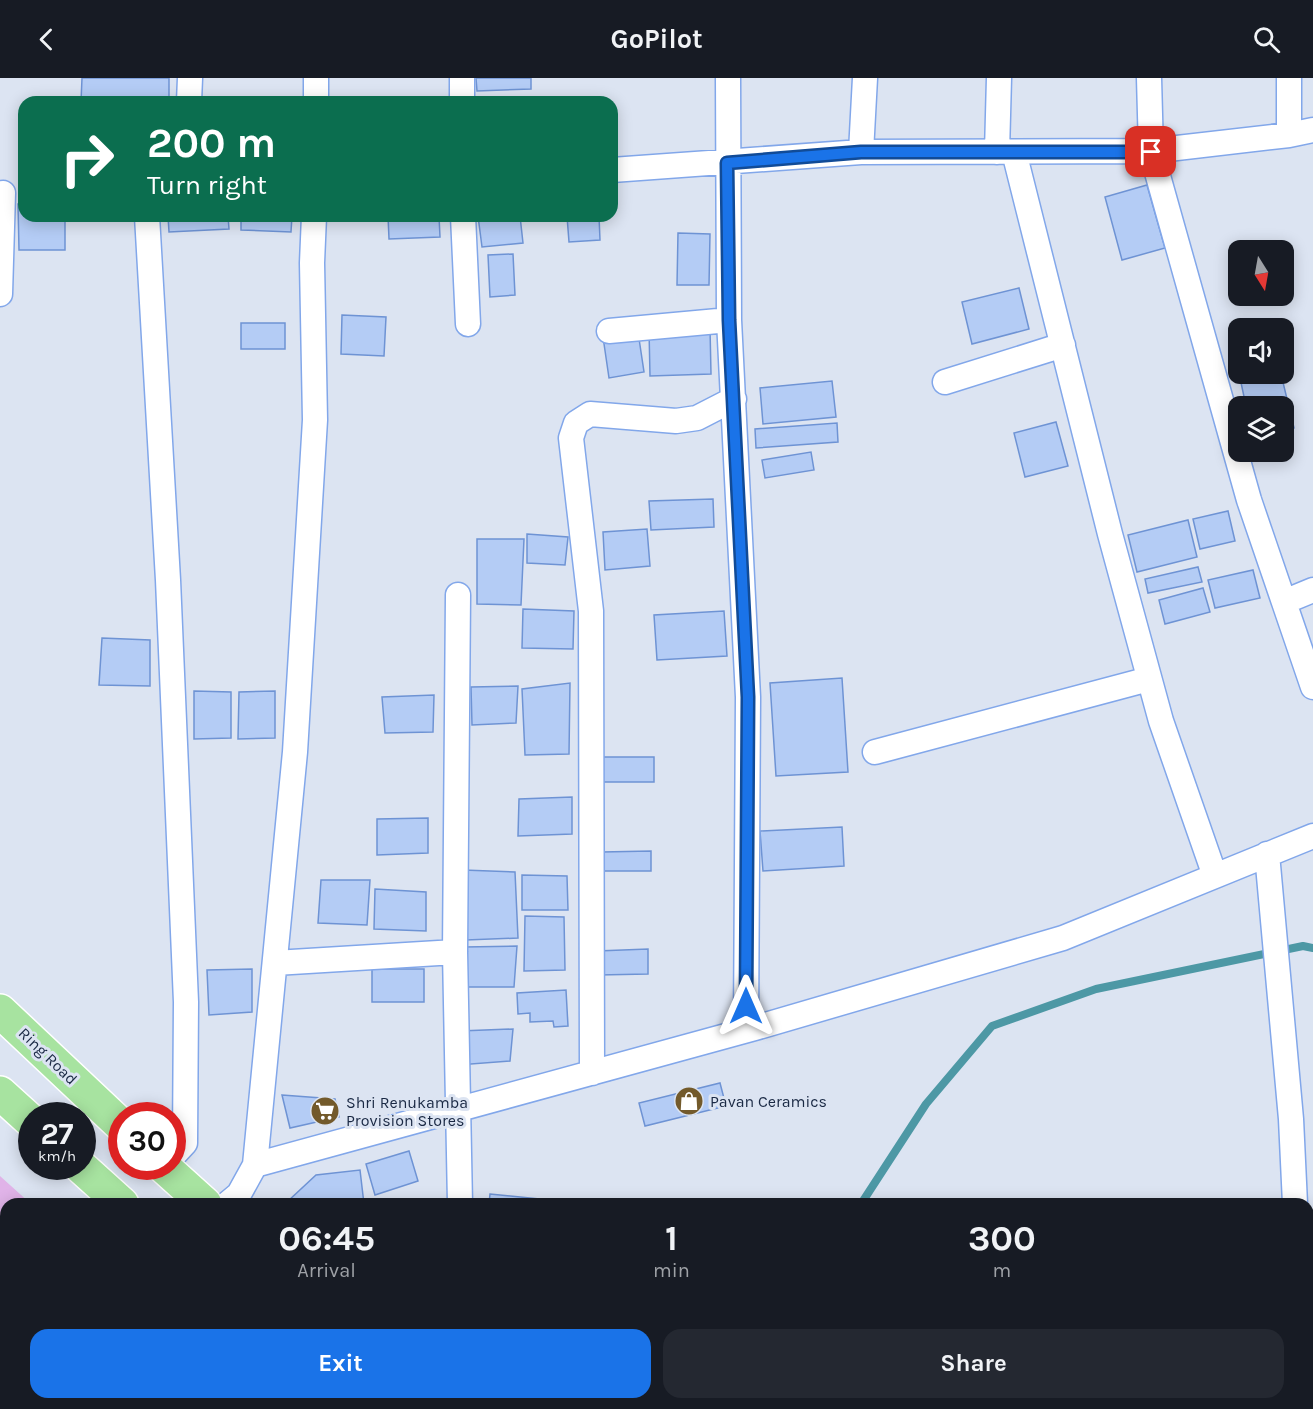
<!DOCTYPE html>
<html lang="en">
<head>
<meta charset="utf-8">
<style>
	:root { --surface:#171b24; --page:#242831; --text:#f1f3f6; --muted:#9ea1a6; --accent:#1a73e8 }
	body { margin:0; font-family:Karla,sans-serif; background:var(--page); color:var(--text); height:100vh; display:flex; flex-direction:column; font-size:22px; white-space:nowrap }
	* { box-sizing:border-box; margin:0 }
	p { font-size:20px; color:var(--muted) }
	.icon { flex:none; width:33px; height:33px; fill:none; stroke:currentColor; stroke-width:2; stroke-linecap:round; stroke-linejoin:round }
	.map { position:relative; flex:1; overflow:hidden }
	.drawer { position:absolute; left:0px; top:1120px; width:1314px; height:212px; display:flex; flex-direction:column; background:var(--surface); border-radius:18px 18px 0 0; box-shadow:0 3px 15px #0003 }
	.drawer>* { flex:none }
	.guide { position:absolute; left:18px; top:18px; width:600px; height:126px; border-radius:18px; box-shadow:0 3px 15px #0003; background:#0b6e4f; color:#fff; overflow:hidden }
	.needle { width:39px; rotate:169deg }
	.buttons { position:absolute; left:1228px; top:162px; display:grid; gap:12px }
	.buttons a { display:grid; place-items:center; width:66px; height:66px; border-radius:12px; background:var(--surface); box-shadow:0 3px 15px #0003; font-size:30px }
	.speed { position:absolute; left:18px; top:1024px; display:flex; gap:12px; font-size:30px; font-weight:700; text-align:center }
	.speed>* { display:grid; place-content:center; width:78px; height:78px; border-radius:50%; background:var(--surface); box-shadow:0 3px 15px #0003; line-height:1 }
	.speed small { font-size:15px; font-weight:400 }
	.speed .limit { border:9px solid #d22; background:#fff; color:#111 }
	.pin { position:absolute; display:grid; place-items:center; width:51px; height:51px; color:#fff; margin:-26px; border-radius:12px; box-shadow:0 3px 9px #0006 }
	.me { position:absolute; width:66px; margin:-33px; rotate:0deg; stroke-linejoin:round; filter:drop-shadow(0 0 4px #0008) }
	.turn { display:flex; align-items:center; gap:21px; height:126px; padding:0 30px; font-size:27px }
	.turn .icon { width:78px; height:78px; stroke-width:2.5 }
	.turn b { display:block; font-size:42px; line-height:51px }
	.eta { display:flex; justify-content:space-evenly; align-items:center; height:102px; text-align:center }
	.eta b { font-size:36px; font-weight:700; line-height:42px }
	.cta { display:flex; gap:12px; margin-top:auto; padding:12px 30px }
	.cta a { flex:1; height:69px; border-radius:18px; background:var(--accent); color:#fff; font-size:24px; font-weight:700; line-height:69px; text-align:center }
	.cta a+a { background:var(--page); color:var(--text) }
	header { display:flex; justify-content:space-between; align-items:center; height:78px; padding:0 30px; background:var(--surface); font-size:27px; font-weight:700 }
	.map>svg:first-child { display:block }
</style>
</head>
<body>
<header><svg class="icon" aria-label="back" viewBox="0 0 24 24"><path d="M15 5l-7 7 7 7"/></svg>GoPilot<svg class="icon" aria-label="search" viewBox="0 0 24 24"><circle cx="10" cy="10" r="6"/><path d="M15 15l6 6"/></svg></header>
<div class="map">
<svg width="1313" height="1331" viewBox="0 0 1313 1331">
	<rect width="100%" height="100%" fill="#dce4f2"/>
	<path fill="#e0b3e8" d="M0 1098 31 1126H6V1326H247L252 1331H0Z"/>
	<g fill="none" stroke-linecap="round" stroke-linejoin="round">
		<path stroke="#4d98a5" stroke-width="8" d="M861 1126 926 1026 992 948 1096 911 1303 868 1313 870
			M729 1331 732 1326"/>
	</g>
	<path fill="#b4ccf5" stroke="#6e93d4" stroke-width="1.5" d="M82 0H169V24H81Z
		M476 0H531V11L477 13Z
		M477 23H532V24H477Z
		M1147 107 1165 170 1122 182 1105 119Z
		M18 126H24V138H65V172H19Z
		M168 138H228L229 151 169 154Z
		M241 138H292L291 154 241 152Z
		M388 138H439L440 159 389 161Z
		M478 138H520L523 165 482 169Z
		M567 138H599L600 162 569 164Z
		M678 155 710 156 709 207H677Z
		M513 176 515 217 490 219 488 177Z
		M1019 210 1029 251 972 266 962 224Z
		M342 237 386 239 384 278 341 276Z
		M241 245H285V271H241Z
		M710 250 711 296 650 298 649 251Z
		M638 254 644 294 609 300 603 259Z
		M1237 286H1239V296H1281L1294 350 1284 352V328H1246Z
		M832 303 836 339 763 346 760 310Z
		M1056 344 1068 388 1025 399 1014 355Z
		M837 345 838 364 756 370 755 351Z
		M811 374 814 392 765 400 762 382Z
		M713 421 714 449 651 452 649 423Z
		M1228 433 1235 463 1200 471 1193 441Z
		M1188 442 1197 479 1137 494 1128 457Z
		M647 451 650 488 605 492 603 454Z
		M527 456 568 459 565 487 527 485Z
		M477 461H524L521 527 477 526Z
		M1198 489 1202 504 1148 515 1145 501Z
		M1253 492 1260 520 1215 530 1208 502Z
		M1203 510 1210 534 1165 546 1159 522Z
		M523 531 574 533 573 571 522 570Z
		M724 533 727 578 657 582 654 537Z
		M102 560 150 562V608L99 607Z
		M842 600 848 694 776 698 770 605Z
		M570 605 569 676 525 677 522 611Z
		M518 608 516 645 472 647 471 609Z
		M194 613 231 614V660L194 661Z
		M275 613V660L238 661 239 614Z
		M434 617 433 654 385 655 382 619Z
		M603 679H654V704H603Z
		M572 719V756L518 758 519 721Z
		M428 740V775L377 777V741Z
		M842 749 844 788 763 793 760 753Z
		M651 773V793H602V774Z
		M463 792 515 794 518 860 466 862Z
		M522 797 567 798 568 832H522Z
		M321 802H370L367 847 318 845Z
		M375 811 426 814V853L374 851Z
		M525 838 564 839 565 892 524 893Z
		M517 868 514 909H460L464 869Z
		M648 871V896L598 897 597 873Z
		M252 891V934L209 937 207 892Z
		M372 891H424V924H372Z
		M566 912 568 948 554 949 553 943 530 944V935L518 936 517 915Z
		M513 951 510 983 458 987 460 953Z
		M720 1005 726 1028 645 1048 639 1025Z
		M282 1017 335 1021 339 1039 290 1050Z
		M409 1073 418 1103 375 1117 366 1086Z
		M360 1092 364 1126H289L287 1124 316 1097Z
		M490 1116 568 1124 567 1126H489Z
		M518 1326H545V1331H515Z"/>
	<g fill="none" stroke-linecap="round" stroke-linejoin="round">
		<g stroke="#82a7ea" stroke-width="15">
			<path id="lane" d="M0 1244 6 1243
				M5 1331 13 1326"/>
		</g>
		<g stroke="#82a7ea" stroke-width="27">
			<path id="street" d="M728 0 729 242 748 619 746 952
				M1149 0 1151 73 1289 57V0
				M189 24 190 0
				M316 24V0
				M462 24V0
				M1289 57 1313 52
				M861 74 865 0
				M997 74 999 0
				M1014 74 1110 456 1161 643 1215 798
				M612 92 861 74 1151 73 1249 422 1313 609
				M147 138 168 502 186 924 185 1065 172 1079
				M463 138 468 246
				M0 216 3 115
				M609 253 729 242
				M945 304 1063 267
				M458 517 455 874 460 1126
				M1284 524 1313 512
				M875 674 1149 601
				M1267 776 1291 1041 1295 1126
				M275 885 455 874
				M592 995 591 533 571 360 576 345 590 336 676 343 697 340 734 321
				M255 1087 755 950 1063 860 1313 758
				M227 1126 239 1116 255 1087 295 674 315 342 312 185 314 138
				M464 1326V1331
				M1303 1326V1331"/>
		</g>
		<g stroke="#fff" stroke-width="36">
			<path id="primary" d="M0 933 122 1048
				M0 1015 32 1044
				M81 1089 122 1126
				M164 1089 205 1126
				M340 1326 345 1331
				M428 1326 434 1331"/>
		</g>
		<use href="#lane" stroke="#fff" stroke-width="12"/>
		<use href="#street" stroke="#fff" stroke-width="24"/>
		<use href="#primary" stroke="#a7e3a0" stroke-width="33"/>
	</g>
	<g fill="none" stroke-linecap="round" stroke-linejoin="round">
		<g stroke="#114b97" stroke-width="15">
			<path id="route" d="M746 928 748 619 729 242 727 85 861 74H1151"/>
		</g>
		<use href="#route" stroke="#1a73e8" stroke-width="10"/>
	</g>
	<defs>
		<g id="shop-disc" transform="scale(1.5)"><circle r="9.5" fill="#735a2b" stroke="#dce4f2"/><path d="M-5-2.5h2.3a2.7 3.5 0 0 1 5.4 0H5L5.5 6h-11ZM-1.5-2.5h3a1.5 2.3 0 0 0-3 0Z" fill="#fff"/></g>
		<g id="supermarket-disc" transform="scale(1.5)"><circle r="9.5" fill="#735a2b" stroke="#dce4f2"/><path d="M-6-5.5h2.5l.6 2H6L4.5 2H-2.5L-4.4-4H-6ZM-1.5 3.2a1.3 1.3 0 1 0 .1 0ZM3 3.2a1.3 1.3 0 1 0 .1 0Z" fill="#fff"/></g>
	</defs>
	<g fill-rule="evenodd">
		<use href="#shop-disc" x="689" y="1023"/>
		<use href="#supermarket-disc" x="325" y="1033"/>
	</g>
	<g text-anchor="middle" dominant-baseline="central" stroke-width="6" stroke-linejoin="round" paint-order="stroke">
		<g font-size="16" fill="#1a2944" stroke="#dce4f2">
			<text transform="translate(48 978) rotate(44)">Ring Road</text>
		</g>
		<g font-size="16" fill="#1a2944" stroke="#dce4f2" text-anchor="start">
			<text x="710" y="1023">Pavan Ceramics</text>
			<text x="346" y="1024">Shri Renukamba<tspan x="346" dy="18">Provision Stores</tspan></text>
		</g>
	</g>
</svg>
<div class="buttons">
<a><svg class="needle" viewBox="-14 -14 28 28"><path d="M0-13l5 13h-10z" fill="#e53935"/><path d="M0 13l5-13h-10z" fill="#9ea1a6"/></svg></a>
<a><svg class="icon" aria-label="sound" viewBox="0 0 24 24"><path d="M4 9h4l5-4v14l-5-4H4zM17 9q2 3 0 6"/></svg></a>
<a><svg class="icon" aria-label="layers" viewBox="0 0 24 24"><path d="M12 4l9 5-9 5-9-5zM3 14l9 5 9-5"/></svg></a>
</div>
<div class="speed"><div>27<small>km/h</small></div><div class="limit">30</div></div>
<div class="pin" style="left:1151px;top:74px;background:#d93025"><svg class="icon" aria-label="arrive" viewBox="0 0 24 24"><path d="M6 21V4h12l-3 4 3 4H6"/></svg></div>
<svg class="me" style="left:746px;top:928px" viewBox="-20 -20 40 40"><path d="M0-17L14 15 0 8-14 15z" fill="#1a73e8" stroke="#fff" stroke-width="4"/></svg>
<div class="guide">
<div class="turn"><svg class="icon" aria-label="right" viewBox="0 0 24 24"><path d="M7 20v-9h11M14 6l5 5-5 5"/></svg><div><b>200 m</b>Turn right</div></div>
</div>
<section class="drawer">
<div class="eta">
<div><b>06:45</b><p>Arrival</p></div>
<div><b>1</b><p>min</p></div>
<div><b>300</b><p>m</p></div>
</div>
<div class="cta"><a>Exit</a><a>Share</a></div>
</section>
</div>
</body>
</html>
